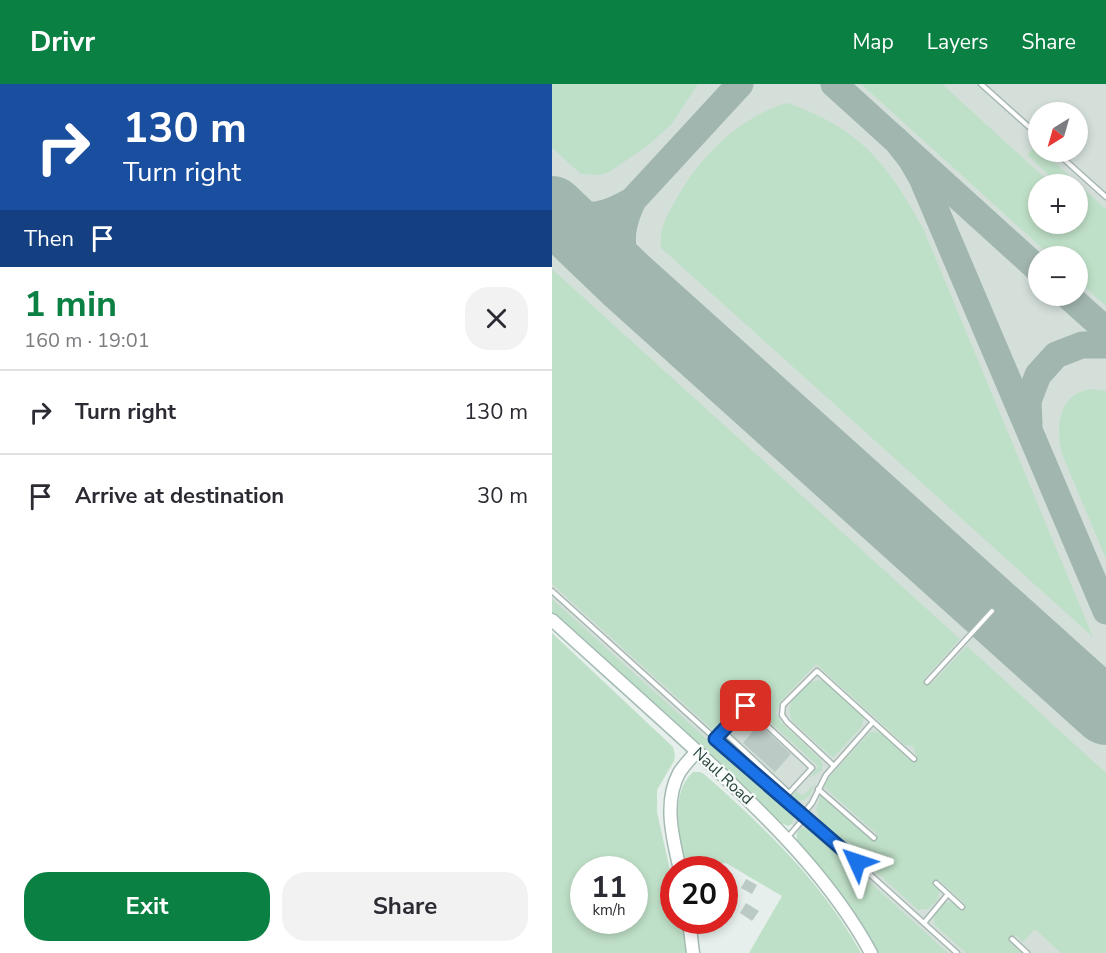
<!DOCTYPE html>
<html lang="en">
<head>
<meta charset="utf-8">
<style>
	:root { --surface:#fff; --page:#f2f2f3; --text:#2b2b33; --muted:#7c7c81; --line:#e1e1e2; --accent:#0b8043 }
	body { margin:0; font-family:"Nunito Sans",sans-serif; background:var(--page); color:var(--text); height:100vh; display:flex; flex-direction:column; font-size:22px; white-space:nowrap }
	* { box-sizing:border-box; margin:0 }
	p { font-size:20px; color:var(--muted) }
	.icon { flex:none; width:33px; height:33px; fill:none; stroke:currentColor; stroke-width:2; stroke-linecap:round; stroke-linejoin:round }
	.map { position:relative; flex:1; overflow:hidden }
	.drawer { display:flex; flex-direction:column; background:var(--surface); width:552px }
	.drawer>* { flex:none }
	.top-card { background:#1a4fa0; color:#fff; overflow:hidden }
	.needle { width:39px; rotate:217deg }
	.buttons { position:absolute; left:476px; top:18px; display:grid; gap:12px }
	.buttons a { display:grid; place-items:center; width:60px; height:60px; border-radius:50%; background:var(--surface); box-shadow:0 3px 9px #0003; font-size:30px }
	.speed { position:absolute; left:18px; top:772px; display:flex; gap:12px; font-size:30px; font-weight:700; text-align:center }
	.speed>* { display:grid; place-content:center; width:78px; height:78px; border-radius:50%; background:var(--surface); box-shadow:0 3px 9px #0003; line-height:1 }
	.speed small { font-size:15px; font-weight:400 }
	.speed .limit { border:9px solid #d22; background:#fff; color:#111 }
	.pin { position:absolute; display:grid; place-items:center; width:51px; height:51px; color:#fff; margin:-26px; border-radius:12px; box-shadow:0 3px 9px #0006 }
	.me { position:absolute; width:66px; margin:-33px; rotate:312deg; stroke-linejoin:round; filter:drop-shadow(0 0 4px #0008) }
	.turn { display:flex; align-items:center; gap:21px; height:126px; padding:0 24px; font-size:27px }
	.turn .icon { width:78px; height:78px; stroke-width:2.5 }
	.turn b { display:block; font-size:42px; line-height:51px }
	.then { display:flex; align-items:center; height:57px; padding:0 24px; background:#0003; gap:12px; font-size:22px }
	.round { display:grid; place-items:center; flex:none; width:63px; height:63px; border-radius:24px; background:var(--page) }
	.headline { display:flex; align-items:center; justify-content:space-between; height:102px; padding:0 24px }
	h1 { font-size:36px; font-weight:700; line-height:45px; color:var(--accent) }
	.action { display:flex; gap:12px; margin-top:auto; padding:12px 24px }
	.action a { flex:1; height:69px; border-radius:24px; background:var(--accent); color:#fff; font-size:24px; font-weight:700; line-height:69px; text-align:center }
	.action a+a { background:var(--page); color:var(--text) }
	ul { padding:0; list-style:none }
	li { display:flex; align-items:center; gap:18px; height:84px; padding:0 24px; border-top:2px solid var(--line) }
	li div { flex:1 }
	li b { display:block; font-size:22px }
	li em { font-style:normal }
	header { display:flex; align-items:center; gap:36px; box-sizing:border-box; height:84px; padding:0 30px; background:var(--accent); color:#fff }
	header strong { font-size:28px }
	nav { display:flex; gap:33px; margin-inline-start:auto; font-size:21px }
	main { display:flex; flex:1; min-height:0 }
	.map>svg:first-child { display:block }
</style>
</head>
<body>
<header>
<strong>Drivr</strong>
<nav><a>Map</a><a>Layers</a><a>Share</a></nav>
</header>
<main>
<section class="drawer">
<div class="top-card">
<div class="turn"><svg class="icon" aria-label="right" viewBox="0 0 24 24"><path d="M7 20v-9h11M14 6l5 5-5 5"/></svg><div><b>130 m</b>Turn right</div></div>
<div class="then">Then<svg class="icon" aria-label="arrive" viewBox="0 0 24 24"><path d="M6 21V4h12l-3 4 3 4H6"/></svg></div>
</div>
<div class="headline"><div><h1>1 min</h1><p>160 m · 19:01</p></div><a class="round"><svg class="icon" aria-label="close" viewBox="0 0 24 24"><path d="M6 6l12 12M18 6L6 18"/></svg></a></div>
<ul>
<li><svg class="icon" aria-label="right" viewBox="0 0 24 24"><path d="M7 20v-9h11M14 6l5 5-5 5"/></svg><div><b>Turn right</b></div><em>130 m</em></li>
<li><svg class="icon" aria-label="arrive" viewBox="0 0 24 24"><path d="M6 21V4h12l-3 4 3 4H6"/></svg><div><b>Arrive at destination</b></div><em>30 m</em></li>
</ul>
<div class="action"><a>Exit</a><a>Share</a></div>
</section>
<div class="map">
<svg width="554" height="869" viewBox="0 0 554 869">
	<rect width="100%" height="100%" fill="#e6efeb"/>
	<path fill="#d4dfda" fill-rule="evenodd" d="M0 0H554V869H380L0 520ZM486 28H525V68H486ZM486 100H525V140H486ZM486 172H525V212H486Z"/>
	<path fill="#bfe0c8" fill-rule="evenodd" d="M0 0H146L119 41 94 63 57 88 48 91 29 90 0 64Z
		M309 0H390L494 95 497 91 475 71 484 61 486 68H491L554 125V222L525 196V172H499ZM486 100H525V140H486Z
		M235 19C308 44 335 79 371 144L541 553 109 164C107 147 113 135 121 121 145 75 185 34 235 19Z
		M0 185 408 555 372 595 379 600 415 562 554 689V869H509L483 845 471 858 463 851 457 857 470 869H414L383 841C380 831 384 827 391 819L401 818 408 824 412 819 387 796 383 800 387 806 386 815 376 825 366 826 268 736 264 726 268 712H274L322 754 325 750 272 703 274 697 317 649C332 643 349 666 359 676L364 671 361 662 353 661 264 580 228 618 224 629 229 638 270 677 271 681 269 687 257 694 266 682 194 616 165 646 162 647 0 500Z
		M538 305 554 307V475L510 370C504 345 505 311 538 305Z
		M0 515 214 709 243 731 240 740 236 742 225 737 0 531Z
		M0 549 121 663 123 672 122 677 105 706V728L121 800 122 837H130L136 869H0ZM32 786H82V837H32Z
		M267 596 273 598 312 633 310 642 281 674 241 638C230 620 248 599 267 596Z
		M177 657 239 712 244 707 250 712 263 700C260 705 258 713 253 715 251 717 246 717 243 716 228 712 189 672 175 659Z
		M141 688H148L152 690C212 743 270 798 309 869H197L230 812 174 779 132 784C129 754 116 711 141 688Z
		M257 743 396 869H324L246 759C242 749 246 743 257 743Z"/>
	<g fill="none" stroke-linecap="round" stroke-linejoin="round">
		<path stroke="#a2b6b0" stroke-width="27" d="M282 0 486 185
			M344 56 359 75 370 94 554 527
			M6 130C38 134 53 133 81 116L188 0
			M74 196C71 161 65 149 81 116
			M516 212 554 246
			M477 340 476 317 486 291 504 271 530 261H554"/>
		<path stroke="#a2b6b0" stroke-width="66" d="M0 125 74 196 554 628"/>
	</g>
	<path fill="#bbcac4" d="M207 640 239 670 223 688 191 659Z
		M194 795 205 801 200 810 189 804Z
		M194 819 207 827 200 837 188 829Z"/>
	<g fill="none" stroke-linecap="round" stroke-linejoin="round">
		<g stroke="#a8b8b2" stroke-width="7">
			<path id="lane" d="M429 0 486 51
				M504 68 554 113
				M0 507 219 705 251 730 405 869
				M375 598 440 527
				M163 655 194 622 260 684 237 709 171 647
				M282 682 235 638 230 631 231 621 265 587 362 675
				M266 705 322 754
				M251 730 260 719 274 691 321 638
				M235 754 254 732
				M384 799 410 823
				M372 839 396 810
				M460 855 475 869"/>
		</g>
		<g stroke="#a4bbb3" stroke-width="15">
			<path id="secondary" d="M0 536C54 585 109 634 163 684 221 739 280 797 319 869
				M128 786C121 755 111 719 127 689 132 681 139 674 145 667
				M137 837 141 869"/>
		</g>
		<use href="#lane" stroke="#fff" stroke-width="4"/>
		<use href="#secondary" stroke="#fff" stroke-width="12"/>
	</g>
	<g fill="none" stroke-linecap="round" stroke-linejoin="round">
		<g stroke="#114b97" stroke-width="15">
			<path id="route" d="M194 622 163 655 305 778"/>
		</g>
		<use href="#route" stroke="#1a73e8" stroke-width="10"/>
	</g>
	<g text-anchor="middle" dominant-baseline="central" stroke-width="4.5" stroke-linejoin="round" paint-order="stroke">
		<g font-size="16" fill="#24423a" stroke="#f7fbf9">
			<text transform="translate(171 692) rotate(43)">Naul Road</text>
		</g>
	</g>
</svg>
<div class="buttons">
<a><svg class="needle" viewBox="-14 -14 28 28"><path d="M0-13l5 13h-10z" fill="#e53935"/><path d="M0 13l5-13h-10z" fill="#7c7c81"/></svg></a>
<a>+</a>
<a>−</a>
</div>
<div class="speed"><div>11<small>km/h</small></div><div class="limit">20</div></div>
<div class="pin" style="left:194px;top:622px;background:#d93025"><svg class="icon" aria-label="arrive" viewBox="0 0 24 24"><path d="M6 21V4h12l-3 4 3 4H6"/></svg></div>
<svg class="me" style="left:305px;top:778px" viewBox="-20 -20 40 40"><path d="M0-17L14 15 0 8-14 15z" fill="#1a73e8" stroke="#fff" stroke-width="4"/></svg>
</div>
</main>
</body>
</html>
